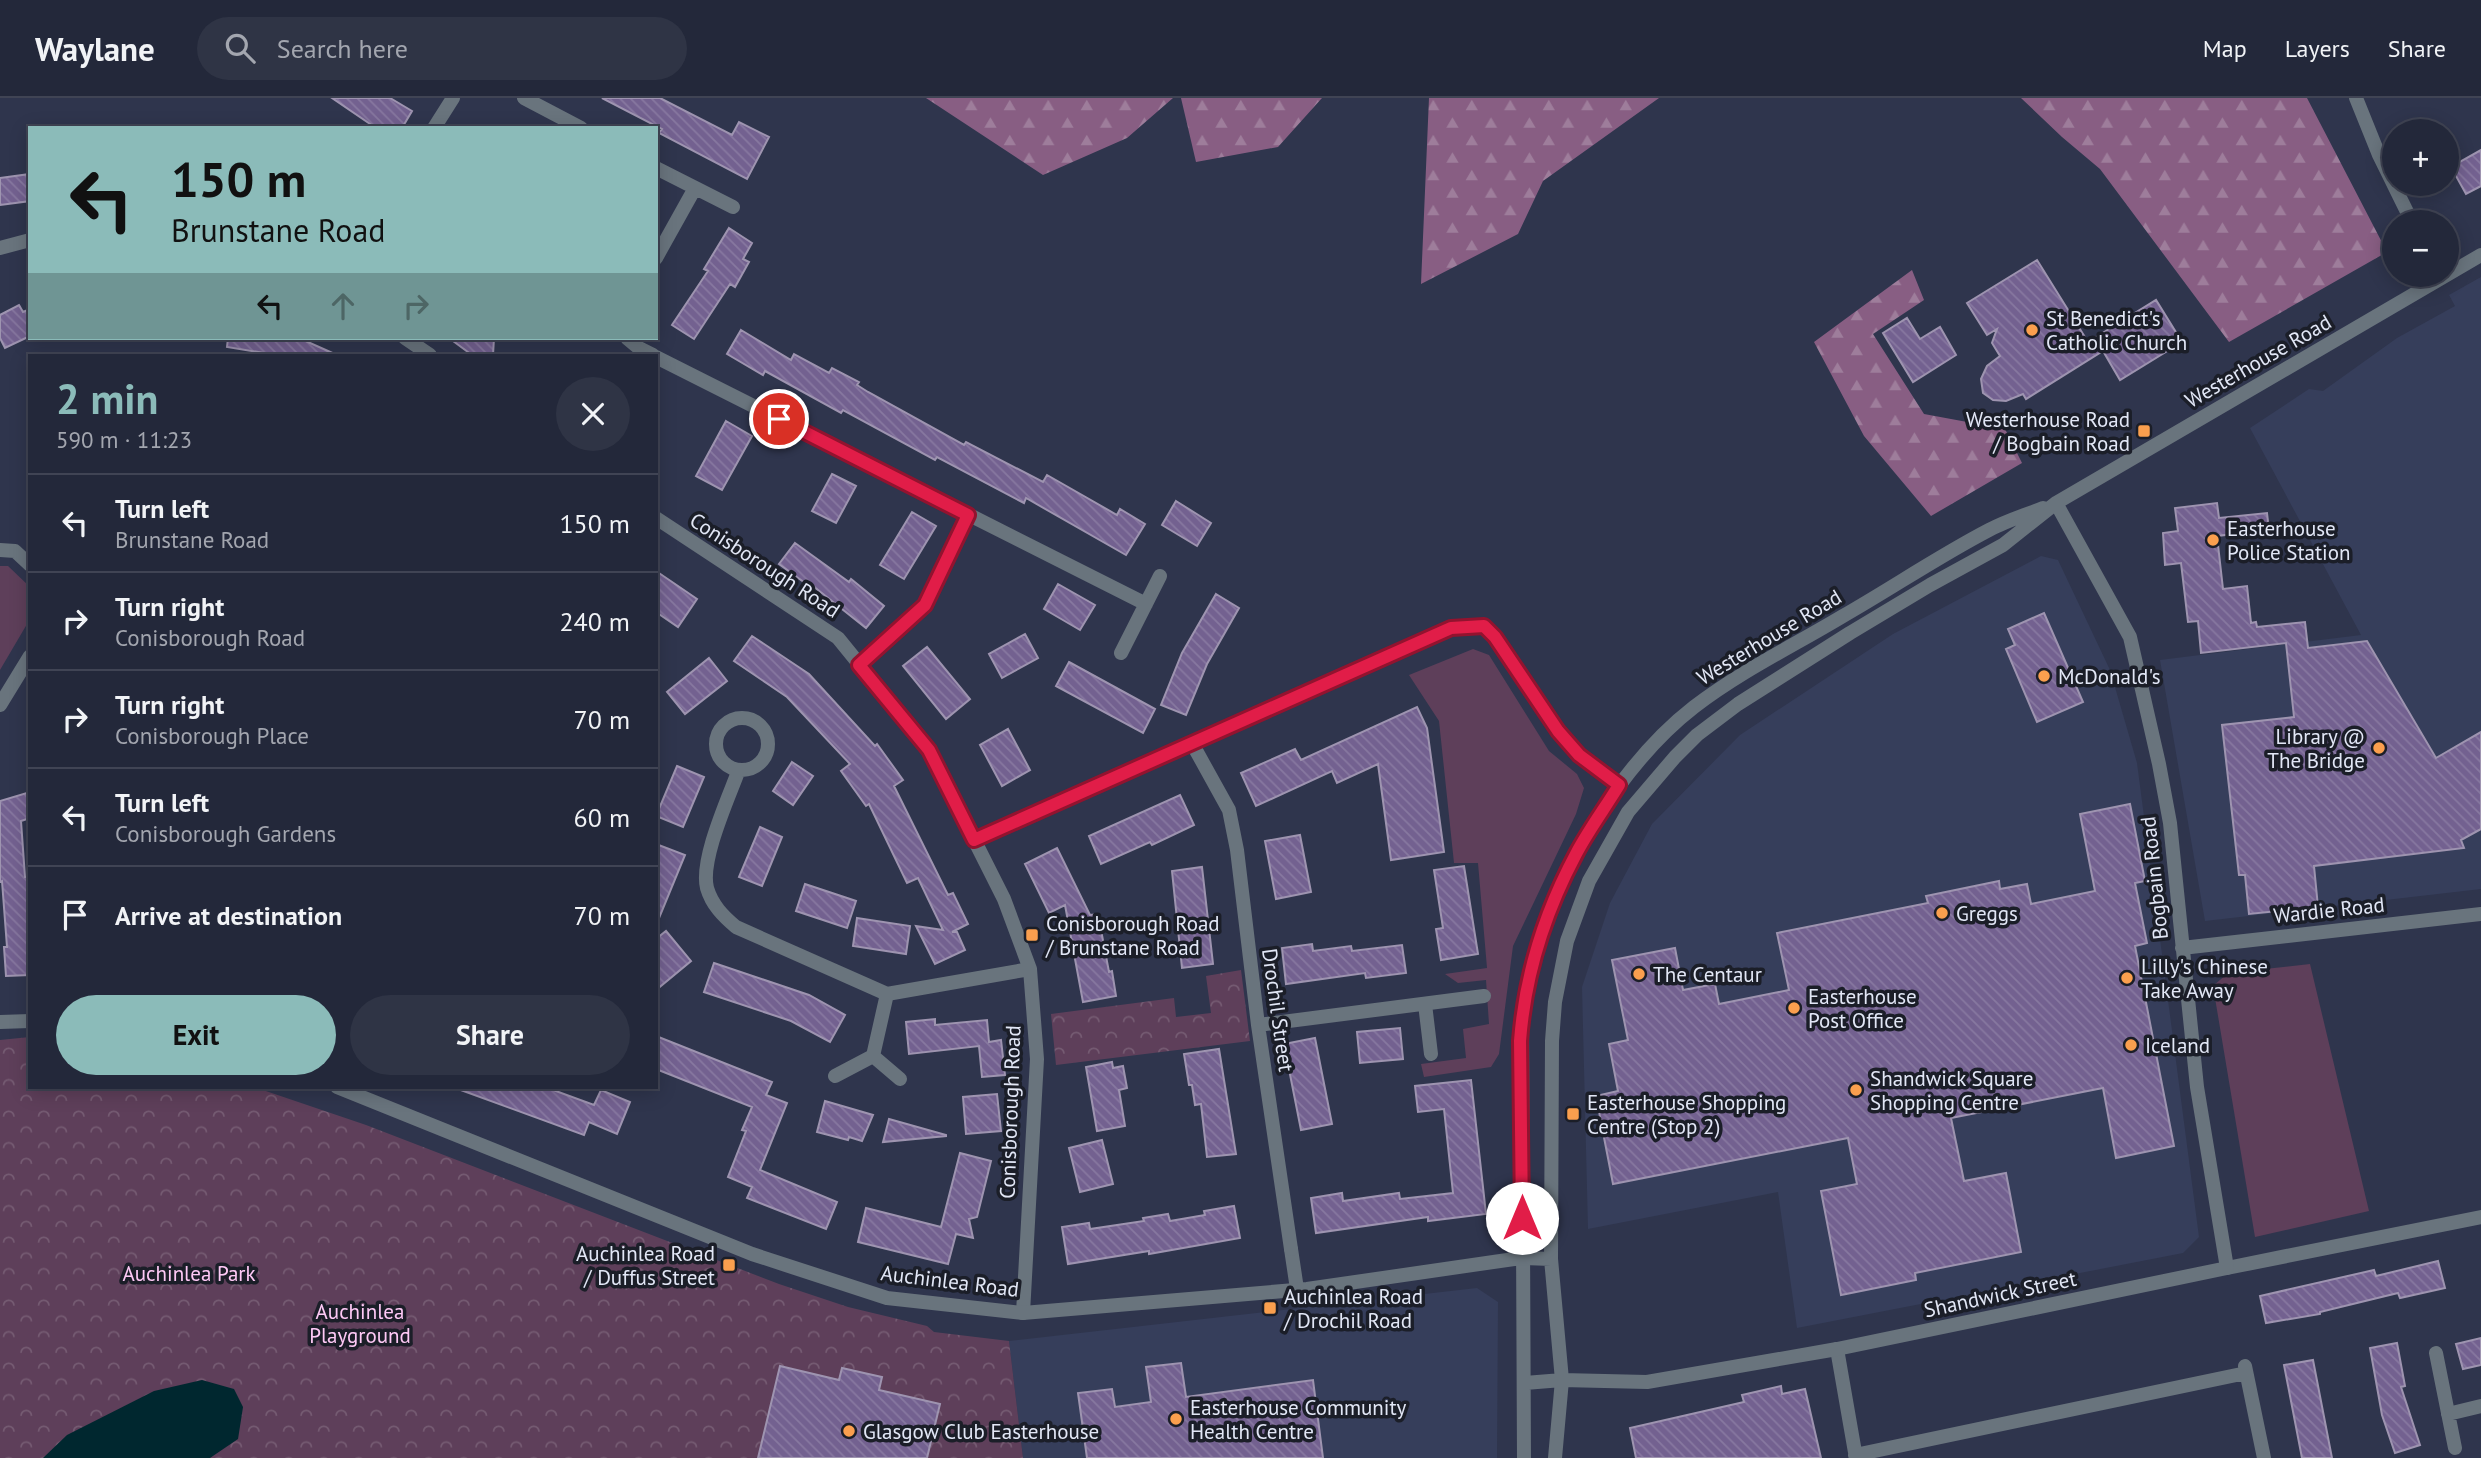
<!DOCTYPE html>
<html lang="en">
<head>
<meta charset="utf-8">
<style>
	:root { --surface:#23283a; --page:#2f3445; --text:#f1f3f6; --muted:#a3a6af; --line:#404454; --accent:#8bbbb9 }
	body { margin:0; font-family:"PT Sans",sans-serif; background:var(--page); color:var(--text); height:100vh; display:flex; flex-direction:column; font-size:26px; white-space:nowrap }
	* { box-sizing:border-box; margin:0 }
	p { font-size:23px; color:var(--muted) }
	.icon { flex:none; width:38px; height:38px; fill:none; stroke:currentColor; stroke-width:2; stroke-linecap:round; stroke-linejoin:round }
	.map { position:relative; flex:1; overflow:hidden }
	.panel { position:absolute; left:28px; top:256px; width:630px; height:735px; display:flex; flex-direction:column; background:var(--surface); border-radius:0px; box-shadow:0 4px 18px #0003,0 0 0 2px var(--line) }
	.panel>* { flex:none }
	.top-card { position:absolute; left:28px; top:28px; width:630px; height:214px; border-radius:0px; box-shadow:0 4px 18px #0003,0 0 0 2px var(--line); background:#8bbbb9; color:#111; overflow:hidden }
	.tools { position:absolute; left:2382px; top:21px; display:grid; gap:14px }
	.tools a { display:grid; place-items:center; width:77px; height:77px; border-radius:50%; background:var(--surface); box-shadow:0 4px 18px #0003,0 0 0 2px var(--line); font-size:35px }
	.pin { position:absolute; display:grid; place-items:center; width:60px; height:60px; color:#fff; margin:-30px; border:4px solid #fff; border-radius:50%; box-shadow:0 2px 7px #0007 }
	.me { position:absolute; width:77px; margin:-38px; rotate:0deg; stroke-linejoin:round; filter:drop-shadow(0 0 5px #0008) }
	.turn { display:flex; align-items:center; gap:24px; height:147px; padding:0 28px; font-size:32px }
	.turn .icon { width:91px; height:91px; stroke-width:2.5 }
	.turn b { display:block; font-size:49px; line-height:60px }
	.lanes { display:flex; align-items:center; height:66px; padding:0 28px; background:#0003; justify-content:center; gap:35px; direction:ltr }
	.lanes .off { opacity:.35 }
	.round { display:grid; place-items:center; flex:none; width:74px; height:74px; border-radius:37px; background:var(--page) }
	.head { display:flex; align-items:center; justify-content:space-between; height:119px; padding:0 28px }
	h1 { font-size:42px; font-weight:700; line-height:52px; color:var(--accent) }
	.button { display:flex; gap:14px; margin-top:auto; padding:14px 28px }
	.button a { flex:1; height:80px; border-radius:42px; background:var(--accent); color:#111; font-size:28px; font-weight:700; line-height:80px; text-align:center }
	.button a+a { background:var(--page); color:var(--text) }
	ul { padding:0; list-style:none }
	li { display:flex; align-items:center; gap:21px; height:98px; padding:0 28px; border-top:2px solid var(--line) }
	li div { flex:1 }
	li b { display:block; font-size:26px }
	li em { font-style:normal }
	header { display:flex; align-items:center; gap:42px; box-sizing:border-box; height:98px; padding:0 35px; background:var(--surface); border-bottom:2px solid var(--line) }
	header strong { font-size:33px }
	nav { display:flex; gap:38px; margin-inline-start:auto; font-size:24px }
	.search { width:490px; height:63px; background:var(--page); display:flex; align-items:center; gap:18px; box-sizing:border-box; padding:0 24px; border-radius:38px; color:var(--muted); font-size:26px }
	.map>svg:first-child { display:block }
</style>
</head>
<body>
<header>
<strong>Waylane</strong>
<div class="search"><svg class="icon" aria-label="search" viewBox="0 0 24 24"><circle cx="10" cy="10" r="6"/><path d="M15 15l6 6"/></svg>Search here</div>
<nav><a>Map</a><a>Layers</a><a>Share</a></nav>
</header>
<div class="map">
<svg width="2481" height="1360" viewBox="0 0 2481 1360">
	<defs>
		<pattern id="forest-firs" width="22" height="20" patternUnits="userSpaceOnUse" patternTransform="scale(1.75)"><rect width="22" height="20" fill="#885e83"/><path d="M5 1l3.5 6h-7zM16 11l3.5 6h-7z" fill="#9e7d9b"/></pattern>
		<pattern id="park-crowns" width="20" height="18" patternUnits="userSpaceOnUse" patternTransform="scale(1.75)"><rect width="20" height="18" fill="#5e3f5a"/><path d="M2 6a3 3 0 1 1 6 0M12 15a3 3 0 1 1 6 0" fill="none" stroke="#755b72"/></pattern>
		<pattern id="building-back-hatch" width="6" height="6" patternUnits="userSpaceOnUse" patternTransform="scale(1.75)"><rect width="6" height="6" fill="#736190"/><path d="M-1 5l2 2M0 0l6 6M5-1l2 2" fill="none" stroke="#8778a0"/></pattern>
	</defs>
	<rect width="100%" height="100%" fill="#2f354d"/>
	<path fill="#363e5b" d="M2481 179V791L2205 823 2160 562 2361 537 2250 330 2309 291 2323 293 2397 240 2455 208 2449 197Z
		M2041 458 2058 462 2110 572 2137 665 2199 1139 2183 1155 1797 1230 1778 1094 1588 1131 1582 889 1610 805 1652 726 1740 637 1893 536Z
		M1477 1190 1498 1204 1497 1360H1023L1009 1243Z"/>
	<path fill="#5e3f5a" d="M0 468H8L30 489V521L0 572Z
		M1473 551 1489 557 1549 653 1577 676 1584 690 1576 716 1513 848 1499 956 1491 969 1424 979 1421 966 1466 960 1463 931 1489 926 1486 882 1458 885 1445 876 1487 870 1478 765H1454L1439 623 1409 577Z
		M2310 866 2369 1113 2255 1139 2213 888 2228 875Z"/>
	<path fill="url(#forest-firs)" d="M926 0H1173L1127 40 1043 77Z
		M1181 0H1322L1278 49 1196 64Z
		M1429 0H1659L1543 83 1518 136 1421 186Z
		M2021 0H2307L2387 154 2229 244 2100 71 2062 39Z
		M1912 172 1924 202 1873 236 1924 316 2005 331 2022 365 1931 418 1864 338 1814 244Z"/>
	<path fill="url(#park-crowns)" d="M1241 872 1250 943 1056 967 1051 916 1174 900 1176 919 1211 915 1206 878Z
		M30 939V989H254L366 1027 779 1186 848 1209 927 1228 934 1234 1009 1243 1023 1360H0V942Z"/>
	<path fill="#00272f" d="M202 1282 234 1291 243 1309 238 1341 210 1360H43L67 1337 154 1293Z"/>
	<path fill="url(#building-back-hatch)" stroke="#9e94b0" stroke-width="2" d="M332 0H390L412 13 402 30H376Z
		M602 0H660L732 37 739 24 769 39 747 81 659 35 662 31Z
		M2481 52V88L2466 96 2451 69Z
		M30 76V103L0 107V80Z
		M729 130 752 145 743 161 749 164 735 189 730 186 694 241 672 227 708 173 704 171Z
		M2037 162 2088 244 2156 202 2182 244 2120 282 2103 253 2026 301 2023 296 2006 303 1993 302 1983 295 1981 281 1987 268 2000 258 1992 245 1997 231 1987 237 1967 205Z
		M19 207 23 214 30 211V238L5 250 0 240V217Z
		M1907 220 1920 241 1940 229 1956 257 1913 284 1883 235Z
		M741 232 791 262 794 256 829 275 832 270 859 284 857 287 868 294 964 347 966 344 1043 384 1047 377 1117 417 1120 411 1145 426 1126 457 1026 400 1024 405 937 359 935 362 843 312 841 315 765 273 763 277 727 256Z
		M228 240H299L337 257H277L227 249Z
		M449 240H494L493 257H472Z
		M726 323 752 338 722 392 696 378Z
		M832 376 856 388 836 425 812 413Z
		M1176 403 1211 425 1197 448 1162 427Z
		M2217 405 2219 420 2267 415 2269 432 2217 438 2223 491 2247 488 2251 525 2256 524 2257 529 2305 524 2308 550 2367 543 2436 660 2481 634V731L2461 742 2464 750 2314 768 2318 809 2249 816 2245 777H2239L2222 627 2294 619 2286 545 2201 555 2198 523 2188 524 2181 465 2165 467 2163 435 2178 433 2175 410Z
		M912 414 936 428 904 481 880 467Z
		M795 445 849 484 851 481 884 508 866 530 813 488 812 490 779 466Z
		M656 473 697 501 678 529 656 514Z
		M1058 486 1095 507 1080 532 1044 511Z
		M1216 496 1239 510 1207 566 1186 617 1161 607 1182 555Z
		M2044 515 2083 604 2037 624 2006 551 2015 547 2008 531Z
		M1025 536 1038 560 1002 580 989 556Z
		M752 538 809 576 875 648 877 646 903 682 894 688 948 797 953 795 968 826 952 834H957L965 852 935 866 916 828 943 832 918 780 907 785 869 706 866 708 841 673 850 666 787 599 734 563Z
		M927 549 970 601 946 621 903 568Z
		M709 560 727 583 685 616 667 594Z
		M1069 564 1155 611 1143 635 1056 588Z
		M1417 609 1427 630 1444 754 1391 762 1378 666 1337 685 1332 673 1256 708 1241 675 1295 651 1301 662Z
		M1008 631 1030 672 1002 688 980 647Z
		M792 664 813 678 793 707 773 693Z
		M677 668 704 679 683 729 656 718Z
		M30 694V720L21 723 25 779H30V877L6 878 4 849H7L2 783 0 784V703Z
		M1180 697 1194 727 1152 747 1150 744 1101 766 1089 738Z
		M2130 706 2145 783 2135 785 2147 845 2135 848 2174 1048 2116 1060 2103 990 1951 1020 1964 1083 2006 1075 2021 1154 1915 1175 1916 1182 1841 1197 1821 1093 1857 1086 1848 1040 1613 1086 1596 998 1618 993 1609 946 1628 942 1612 862 1675 850 1683 892 1715 886 1719 906 1789 892 1777 835 1928 805 1926 798 1999 783 2000 791 2027 786 2031 806 2095 793 2080 716Z
		M760 729 782 739 762 788 739 779Z
		M1300 737 1311 794 1276 801 1265 743Z
		M656 746 685 757 657 825H656Z
		M1057 750 1090 817 1098 816 1109 874 1112 873 1116 898 1083 904 1065 807 1049 815 1025 766Z
		M1464 768 1478 856 1441 862 1436 831 1443 830 1434 772Z
		M1202 769 1213 866 1182 870 1172 773Z
		M805 786 856 803 847 830 796 813Z
		M857 820 910 828 906 856 853 848Z
		M666 833 691 863 656 892V841Z
		M1312 846 1313 853 1351 848 1352 853 1402 847 1406 875 1366 880 1365 875 1286 886 1282 850Z
		M714 865 809 897 845 917 830 944 791 923 704 894Z
		M935 921V927L987 922 989 944 1001 942 1005 977 982 979 979 948 909 956 906 924Z
		M1400 930 1403 961 1360 965 1357 934Z
		M656 938 772 984 766 997 787 1005 760 1072 837 1104 826 1131 747 1100 752 1089 728 1079 746 1033 742 1032 752 1009 656 971Z
		M1315 940 1332 1026 1301 1032 1284 946Z
		M1219 951 1236 1056 1207 1059 1201 1006 1195 1007 1192 987H1189L1184 956Z
		M1112 964 1113 970 1123 968 1127 990 1119 992 1125 1028 1097 1033 1086 969Z
		M1471 982 1486 1116 1428 1123V1119L1316 1135 1311 1100 1342 1095 1343 1103 1399 1095 1400 1101 1453 1095 1444 1011 1418 1014 1415 988Z
		M458 989H545L594 1007 601 992 630 1004 617 1036 589 1024 584 1037 458 991Z
		M997 996 1001 1033 966 1036 963 999Z
		M825 1003 873 1017 862 1043 849 1039 848 1042 817 1034Z
		M889 1021 946 1037V1038L883 1044Z
		M1102 1042 1113 1086 1080 1094 1069 1050Z
		M960 1055 991 1063 977 1119 969 1121 973 1140 956 1136 948 1166 858 1144 866 1110 941 1129Z
		M1234 1108 1240 1140 1149 1156V1153L1068 1166 1062 1129 1089 1125 1090 1131 1144 1123 1143 1120 1168 1116 1170 1123 1205 1117 1204 1113Z
		M2438 1163 2445 1190 2400 1200 2398 1195 2320 1214V1216L2266 1225 2260 1198 2374 1172 2376 1178Z
		M2481 1240V1267L2463 1271 2456 1246Z
		M2397 1245 2405 1288 2401 1289 2420 1347 2395 1355 2382 1317 2370 1250Z
		M2313 1262 2332 1360H2302L2284 1267Z
		M1181 1265 1186 1299 1313 1282 1323 1360H1087L1078 1295 1112 1291 1115 1309 1151 1304 1146 1269Z
		M780 1268 839 1282 842 1270 864 1275 882 1279 879 1292 940 1306 927 1360H758Z
		M1781 1288 1782 1296 1805 1291 1821 1360H1636L1630 1330 1744 1304 1742 1297Z"/>
	<g fill="none" stroke-linecap="round" stroke-linejoin="round">
		<path stroke="#69747d" stroke-width="14" d="M1291 1151 1297 1191"/>
		<path stroke="#69747d" stroke-width="14" d="M524 0 581 30
			M434 30 453 0
			M656 70 733 109
			M0 150 30 142
			M656 160 695 90
			M405 240 430 257
			M627 240 639 250 653 257
			M656 259 1146 506
			M656 420 838 540 929 652 1004 801 1030 871 1037 961 1023 1215
			M0 452 15 453 30 467
			M1121 555 1160 478
			M859 567 925 507 968 417
			M0 607 30 558
			M716 646a26 26 0 1 1 52 0a26 26 0 1 1-52 0Z
			M1193 647 1229 712 1237 752 1258 927 1291 1151
			M738 674C728 701 700 762 707 790 712 807 723 818 736 829L887 896 1030 871
			M974 742 1451 530 1484 528C1515 559 1532 600 1558 634 1575 656 1597 671 1619 687
			M1425 906 1431 956
			M1258 927 1484 898
			M873 958 887 896
			M835 978 873 958 900 981
			M2227 1170 2481 1119
			M1837 1251 1856 1360
			M2436 1255 2455 1350
			M2245 1268 2264 1360
			M2448 1316 2481 1308
			M1855 1357 2246 1275"/>
		<path stroke="#69747d" stroke-width="14" d="M2356 0 2379 57 2412 124
			M2182 850 2481 816
			M0 924 30 923
			M337 989 752 1156 887 1200 1023 1215 1307 1191 1521 1160 1551 1161
			M1525 1285 1562 1282 1647 1284 1837 1251 2227 1170 2197 989 2170 725 2159 666 2130 539 2056 405
			M1524 1360 1522 922C1526 901 1529 880 1534 859 1556 772 1623 664 1694 609 1741 573 1793 548 1843 518 1892 490 1939 458 1989 432 2006 423 2025 417 2043 410
			M1555 1360 1562 1282 1551 1161 1552 943 1555 904 1567 843 1589 783 1628 714 1675 659 1697 637 1738 606 1850 535 1930 487 2003 447 2056 405 2481 157"/>
	</g>
	<g fill="none" stroke-linecap="round" stroke-linejoin="round">
		<g stroke="#92132f" stroke-width="18">
			<path id="route" d="M779 321 968 417 925 507 859 567 929 652 974 742 1451 530 1484 528 1495 539 1558 633 1579 657 1619 687C1605 710 1588 733 1576 756 1545 814 1525 877 1520 943L1522 1120"/>
		</g>
		<use href="#route" stroke="#e11d48" stroke-width="12"/>
	</g>
	<g fill="#fa9f4e" stroke="#1b1e28" stroke-width="2.5">
		<circle cx="2032" cy="232" r="7"/>
		<rect x="2137" y="326" width="14" height="14" rx="3.5"/>
		<circle cx="2213" cy="442" r="7"/>
		<circle cx="2044" cy="578" r="7"/>
		<circle cx="2379" cy="650" r="7"/>
		<circle cx="1942" cy="815" r="7"/>
		<rect x="1025" y="830" width="14" height="14" rx="3.5"/>
		<circle cx="1639" cy="876" r="7"/>
		<circle cx="2127" cy="880" r="7"/>
		<circle cx="1794" cy="910" r="7"/>
		<circle cx="2131" cy="947" r="7"/>
		<circle cx="1856" cy="992" r="7"/>
		<rect x="1566" y="1009" width="14" height="14" rx="3.5"/>
		<rect x="722" y="1160" width="14" height="14" rx="3.5"/>
		<rect x="1263" y="1203" width="14" height="14" rx="3.5"/>
		<circle cx="1176" cy="1321" r="7"/>
		<circle cx="849" cy="1333" r="7"/>
	</g>
	<g text-anchor="middle" dominant-baseline="central" stroke-width="7" stroke-linejoin="round" paint-order="stroke">
		<g font-size="21" fill="#e2e7f6" stroke="#1b1e28" text-anchor="start">
			<text x="2046" y="220">St Benedict's<tspan x="2046" dy="24">Catholic Church</tspan></text>
			<text x="2130" y="321" text-anchor="end">Westerhouse Road<tspan x="2130" dy="24">/ Bogbain Road</tspan></text>
			<text x="2227" y="430">Easterhouse<tspan x="2227" dy="24">Police Station</tspan></text>
			<text x="2058" y="578">McDonald's</text>
			<text x="2365" y="638" text-anchor="end">Library @<tspan x="2365" dy="24">The Bridge</tspan></text>
			<text x="1956" y="815">Greggs</text>
			<text x="1046" y="825">Conisborough Road<tspan x="1046" dy="24">/ Brunstane Road</tspan></text>
			<text x="2141" y="868">Lilly's Chinese<tspan x="2141" dy="24">Take Away</tspan></text>
			<text x="1653" y="876">The Centaur</text>
			<text x="1808" y="898">Easterhouse<tspan x="1808" dy="24">Post Office</tspan></text>
			<text x="2145" y="947">Iceland</text>
			<text x="1870" y="980">Shandwick Square<tspan x="1870" dy="24">Shopping Centre</tspan></text>
			<text x="1587" y="1004">Easterhouse Shopping<tspan x="1587" dy="24">Centre (Stop 2)</tspan></text>
			<text x="715" y="1155" text-anchor="end">Auchinlea Road<tspan x="715" dy="24">/ Duffus Street</tspan></text>
			<text x="1284" y="1198">Auchinlea Road<tspan x="1284" dy="24">/ Drochil Road</tspan></text>
			<text x="1190" y="1309">Easterhouse Community<tspan x="1190" dy="24">Health Centre</tspan></text>
			<text x="863" y="1333">Glasgow Club Easterhouse</text>
		</g>
		<g font-size="21" fill="#e2e7f6" stroke="#1b1e28">
			<text transform="translate(2258 263) rotate(-30)">Westerhouse Road</text>
			<text transform="translate(765 467) rotate(33)">Conisborough Road</text>
			<text transform="translate(1769 539) rotate(-31)">Westerhouse Road</text>
			<text transform="translate(2154 780) rotate(-96)">Bogbain Road</text>
			<text transform="translate(2329 812) rotate(-6)">Wardie Road</text>
			<text transform="translate(1278 912) rotate(82)">Drochil Street</text>
			<text transform="translate(1010 1014) rotate(-88)">Conisborough Road</text>
			<text transform="translate(950 1183) rotate(7)">Auchinlea Road</text>
			<text transform="translate(2000 1196) rotate(-12)">Shandwick Street</text>
		</g>
		<g font-size="21" fill="#fec9f6" stroke="#1b1e28">
			<text x="189" y="1175">Auchinlea Park</text>
			<text x="360" y="1213">Auchinlea<tspan x="360" dy="24">Playground</tspan></text>
		</g>
	</g>
</svg>
<div class="tools">
<a>+</a>
<a>−</a>
</div>
<div class="pin" style="left:779px;top:321px;background:#d93025"><svg class="icon" aria-label="arrive" viewBox="0 0 24 24"><path d="M6 21V4h12l-3 4 3 4H6"/></svg></div>
<svg class="me" style="left:1522px;top:1120px" viewBox="-20 -20 40 40"><circle r="19" fill="#fff"/><path d="M0-13L10 11 0 6-10 11z" fill="#e11d48"/></svg>
<div class="top-card">
<div class="turn"><svg class="icon" aria-label="left" viewBox="0 0 24 24"><path d="M17 20v-9H6M10 6l-5 5 5 5"/></svg><div><b>150 m</b>Brunstane Road</div></div>
<div class="lanes"><svg class="icon" aria-label="left" viewBox="0 0 24 24"><path d="M17 20v-9H6M10 6l-5 5 5 5"/></svg><svg class="icon off" aria-label="ahead" viewBox="0 0 24 24"><path d="M12 20V5M6 11l6-6 6 6"/></svg><svg class="icon off" aria-label="right" viewBox="0 0 24 24"><path d="M7 20v-9h11M14 6l5 5-5 5"/></svg></div>
</div>
<section class="panel">
<div class="head"><div><h1>2 min</h1><p>590 m · 11:23</p></div><a class="round"><svg class="icon" aria-label="close" viewBox="0 0 24 24"><path d="M6 6l12 12M18 6L6 18"/></svg></a></div>
<ul>
<li><svg class="icon" aria-label="left" viewBox="0 0 24 24"><path d="M17 20v-9H6M10 6l-5 5 5 5"/></svg><div><b>Turn left</b><p>Brunstane Road</p></div><em>150 m</em></li>
<li><svg class="icon" aria-label="right" viewBox="0 0 24 24"><path d="M7 20v-9h11M14 6l5 5-5 5"/></svg><div><b>Turn right</b><p>Conisborough Road</p></div><em>240 m</em></li>
<li><svg class="icon" aria-label="right" viewBox="0 0 24 24"><path d="M7 20v-9h11M14 6l5 5-5 5"/></svg><div><b>Turn right</b><p>Conisborough Place</p></div><em>70 m</em></li>
<li><svg class="icon" aria-label="left" viewBox="0 0 24 24"><path d="M17 20v-9H6M10 6l-5 5 5 5"/></svg><div><b>Turn left</b><p>Conisborough Gardens</p></div><em>60 m</em></li>
<li><svg class="icon" aria-label="arrive" viewBox="0 0 24 24"><path d="M6 21V4h12l-3 4 3 4H6"/></svg><div><b>Arrive at destination</b></div><em>70 m</em></li>
</ul>
<div class="button"><a>Exit</a><a>Share</a></div>
</section>
</div>
</body>
</html>
